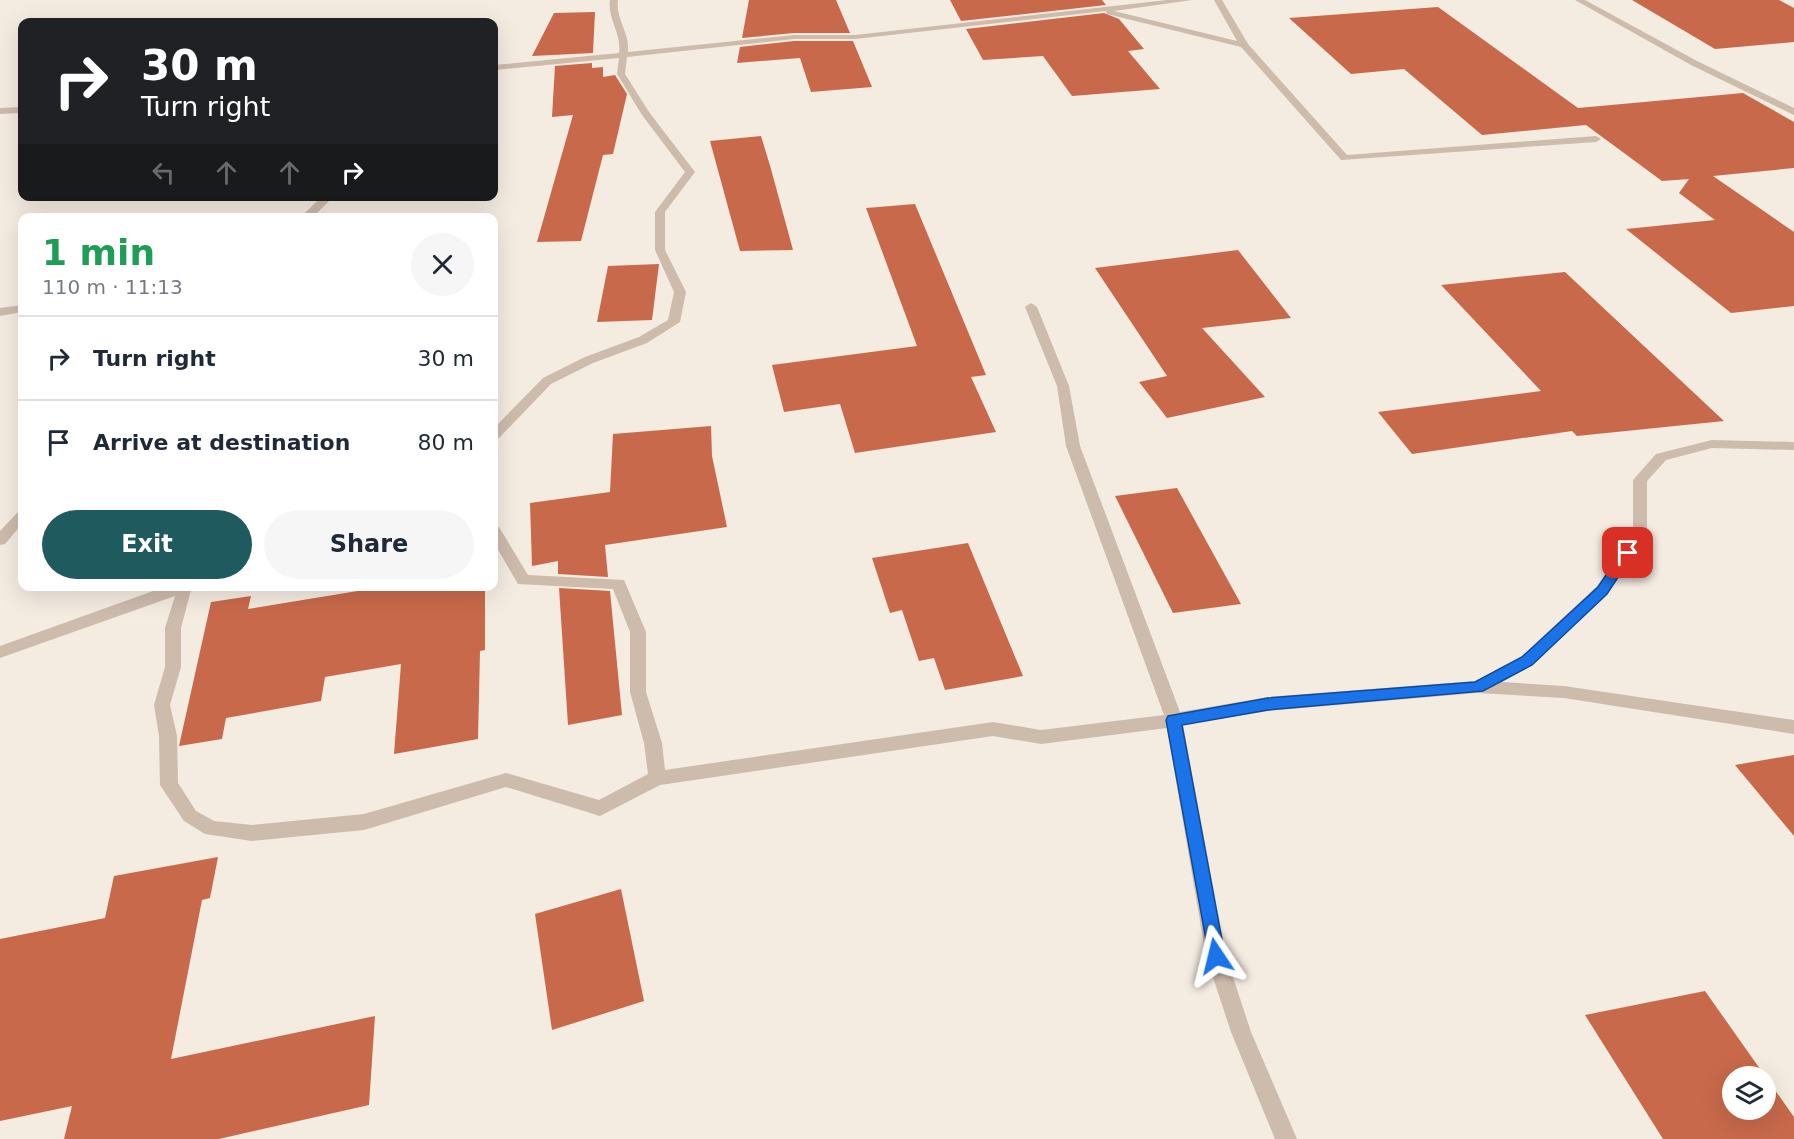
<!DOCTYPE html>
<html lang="en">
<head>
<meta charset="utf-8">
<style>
	:root { --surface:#fff; --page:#f6f6f7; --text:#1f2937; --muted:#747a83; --line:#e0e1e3; --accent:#1f5a5e }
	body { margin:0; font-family:"DejaVu Sans",sans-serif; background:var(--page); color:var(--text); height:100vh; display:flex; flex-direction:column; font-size:22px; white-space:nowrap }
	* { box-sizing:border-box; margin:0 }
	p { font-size:20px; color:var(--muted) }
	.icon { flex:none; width:33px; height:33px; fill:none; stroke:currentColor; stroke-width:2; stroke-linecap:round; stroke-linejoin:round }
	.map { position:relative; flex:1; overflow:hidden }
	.details { position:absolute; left:18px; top:213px; width:480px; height:378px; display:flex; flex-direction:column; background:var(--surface); border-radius:12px; box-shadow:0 6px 24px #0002 }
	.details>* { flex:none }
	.banner { position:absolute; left:18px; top:18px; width:480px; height:183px; border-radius:12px; box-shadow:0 6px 24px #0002; background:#202124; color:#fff; overflow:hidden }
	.controls { position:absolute; left:1722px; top:1066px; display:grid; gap:12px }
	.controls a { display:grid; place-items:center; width:54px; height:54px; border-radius:50%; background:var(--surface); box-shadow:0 6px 24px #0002; font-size:30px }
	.pin { position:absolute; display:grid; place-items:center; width:51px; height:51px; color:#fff; margin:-26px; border-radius:12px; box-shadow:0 3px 9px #0006 }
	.me { position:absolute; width:66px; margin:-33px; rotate:350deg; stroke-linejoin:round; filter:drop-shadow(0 0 4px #0008) }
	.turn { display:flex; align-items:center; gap:21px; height:126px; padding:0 24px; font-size:27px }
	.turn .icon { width:78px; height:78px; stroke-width:2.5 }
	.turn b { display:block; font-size:42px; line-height:51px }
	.lanes { display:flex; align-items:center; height:57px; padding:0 24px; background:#0003; justify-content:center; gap:30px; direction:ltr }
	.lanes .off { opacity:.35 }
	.round { display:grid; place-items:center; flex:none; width:63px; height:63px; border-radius:32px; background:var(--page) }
	.head { display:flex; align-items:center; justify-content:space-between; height:102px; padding:0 24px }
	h1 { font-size:36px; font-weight:700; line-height:45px; color:#1e9e55 }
	.primary-button { display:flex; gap:12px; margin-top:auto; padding:12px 24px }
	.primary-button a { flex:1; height:69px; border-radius:36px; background:var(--accent); color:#fff; font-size:24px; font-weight:700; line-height:69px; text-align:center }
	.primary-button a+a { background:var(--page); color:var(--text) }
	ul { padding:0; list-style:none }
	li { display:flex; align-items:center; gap:18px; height:84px; padding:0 24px; border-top:2px solid var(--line) }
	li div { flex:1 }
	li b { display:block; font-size:22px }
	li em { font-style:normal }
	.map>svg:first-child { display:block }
</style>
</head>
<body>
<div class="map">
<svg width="1794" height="1139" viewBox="0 0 1794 1139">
	<rect width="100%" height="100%" fill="#f4ebe1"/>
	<path fill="#c8694b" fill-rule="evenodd" d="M749 0H836L850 33H794L742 38Z
		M950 0H1102L1106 5 961 21Z
		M1632 0H1779L1794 8V42L1715 49Z
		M1438 7 1578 108 1743 93 1794 122V168L1713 176 1794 232V306L1731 313 1626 229 1715 220 1679 193 1689 179 1662 181 1586 125 1482 135 1404 69 1351 74 1289 18Z
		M595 12 593 53 532 56 554 13Z
		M1104 13 1119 19 1144 49 1128 51 1160 89 1072 96 1043 56 983 60 966 29Z
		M794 41H853L872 87 811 92 800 58 737 63 740 47Z
		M592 63V68L603 67V77L615 75 627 94 613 154 603 155 581 241 537 242 573 115 552 117 555 66Z
		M761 136 771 169 793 250 740 251 710 141Z
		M915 204 986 375 971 377 996 432 855 453 840 404 784 412 772 365 917 346 866 208Z
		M1238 250 1291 318 1202 328 1265 397 1167 418 1139 382 1167 376 1095 268Z
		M659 264 652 320 597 322 608 266Z
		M1565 272 1724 421 1577 436 1572 431 1412 454 1378 412 1541 391 1441 285Z
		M711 426 712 456 727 527 605 545 608 577 558 574V561L532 566 530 503 610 492 613 434Z
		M1177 488 1241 604 1173 613 1115 496Z
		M968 543 1023 676 945 690 934 658 919 661 902 610 890 613 872 558Z
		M388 586H485V650L480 651 478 739 394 754 401 664 325 677 321 701 226 718 222 739 179 746 211 602 251 596 248 609Z
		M559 588 610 591 622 715 568 725Z
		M1794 755V836L1735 765Z
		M218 857 210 898 202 900 171 1059 375 1016 369 1105 219 1139H64L72 1106 0 1121V939L105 918 114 876Z
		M621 889 644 1001 552 1030 535 914Z
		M1705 991 1794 1117V1139H1663L1585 1015ZM1732 1077H1766V1110H1732Z"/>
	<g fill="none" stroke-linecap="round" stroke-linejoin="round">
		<path fill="#cdbbac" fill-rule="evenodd" d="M610 0H618C615 18 630 33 628 52L794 35H855L1167 0H1192L1114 11 1237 41 1214 0H1222L1248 44 1347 155 1596 136 1601 139 1596 142 1341 160 1241 47 1107 14 1106 11 855 39H794L627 57 625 74 649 112 695 172 665 212V250L686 292 680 322 647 343 593 363 551 384 499 438 494 439V428L543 378 585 357 639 337 668 320 674 292 655 250V212L685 172 642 115 617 74 619 58 494 70V65L619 53C622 34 607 18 610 0Z
			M1575 0H1585L1697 61 1794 108V115L1691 65Z
			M22 107V113L0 114V108Z
			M322 196H334L312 218H300Z
			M1031 303 1037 307 1069 386 1080 446 1180 712 1268 697 1476 681 1521 657 1597 586 1633 535V480L1656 454 1712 440 1794 442V450L1712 448 1666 460 1647 481V535L1607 594 1533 665 1502 682 1564 686 1794 720V734L1564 698 1477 693 1268 711 1183 725 1226 956 1251 1032 1297 1139H1275L1231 1032 1206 956 1167 728 1041 744 993 736 660 785 600 816 506 787 364 830 252 841 205 834 184 821 160 785 159 736 154 705 165 667V628L175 596 0 658V646L167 586H192L181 628V667L170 705 177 736 178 783 196 811 214 821 252 825 364 814 506 773 599 800 648 774 644 743 630 692V632L613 589 518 584 494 543V526L499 527 528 575 624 580 646 632V692L662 743 665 770 993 722 1041 730 1164 715 1066 446 1057 386 1025 307Z
			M22 305V312L0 316V308Z
			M22 511V524L5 544 0 545V531L17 513Z"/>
	</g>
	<path fill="#1a73e8" stroke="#114b97" stroke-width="1.5" d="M1628 549 1634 553 1607 594 1532 665 1483 691 1268 710 1182 725 1225 956 1223 962 1216 965 1210 962 1166 720 1168 716 1268 698 1475 682 1522 657 1598 587 1623 550Z"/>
</svg>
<div class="controls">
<a><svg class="icon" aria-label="layers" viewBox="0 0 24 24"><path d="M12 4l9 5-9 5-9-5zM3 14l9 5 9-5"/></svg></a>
</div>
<div class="pin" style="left:1628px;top:553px;background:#d93025"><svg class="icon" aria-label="arrive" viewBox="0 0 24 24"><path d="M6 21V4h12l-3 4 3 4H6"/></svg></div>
<svg class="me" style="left:1216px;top:956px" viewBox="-20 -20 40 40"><path d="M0-17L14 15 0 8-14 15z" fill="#1a73e8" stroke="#fff" stroke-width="4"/></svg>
<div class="banner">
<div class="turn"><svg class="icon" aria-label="right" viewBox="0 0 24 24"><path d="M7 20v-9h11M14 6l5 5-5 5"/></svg><div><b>30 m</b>Turn right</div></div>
<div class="lanes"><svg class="icon off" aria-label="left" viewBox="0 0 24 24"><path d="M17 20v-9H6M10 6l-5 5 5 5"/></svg><svg class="icon off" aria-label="ahead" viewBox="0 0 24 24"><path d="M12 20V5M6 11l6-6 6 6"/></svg><svg class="icon off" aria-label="ahead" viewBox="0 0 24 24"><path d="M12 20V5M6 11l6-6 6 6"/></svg><svg class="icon" aria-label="right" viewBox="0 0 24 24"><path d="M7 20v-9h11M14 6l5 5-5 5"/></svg></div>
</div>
<section class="details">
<div class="head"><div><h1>1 min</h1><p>110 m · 11:13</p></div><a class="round"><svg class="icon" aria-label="close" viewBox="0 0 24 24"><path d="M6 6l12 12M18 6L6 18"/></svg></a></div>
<ul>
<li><svg class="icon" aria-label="right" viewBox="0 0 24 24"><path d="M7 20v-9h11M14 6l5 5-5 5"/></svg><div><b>Turn right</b></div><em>30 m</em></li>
<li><svg class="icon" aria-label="arrive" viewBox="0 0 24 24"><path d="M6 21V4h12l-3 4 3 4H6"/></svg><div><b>Arrive at destination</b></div><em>80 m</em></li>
</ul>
<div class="primary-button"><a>Exit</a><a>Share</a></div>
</section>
</div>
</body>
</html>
